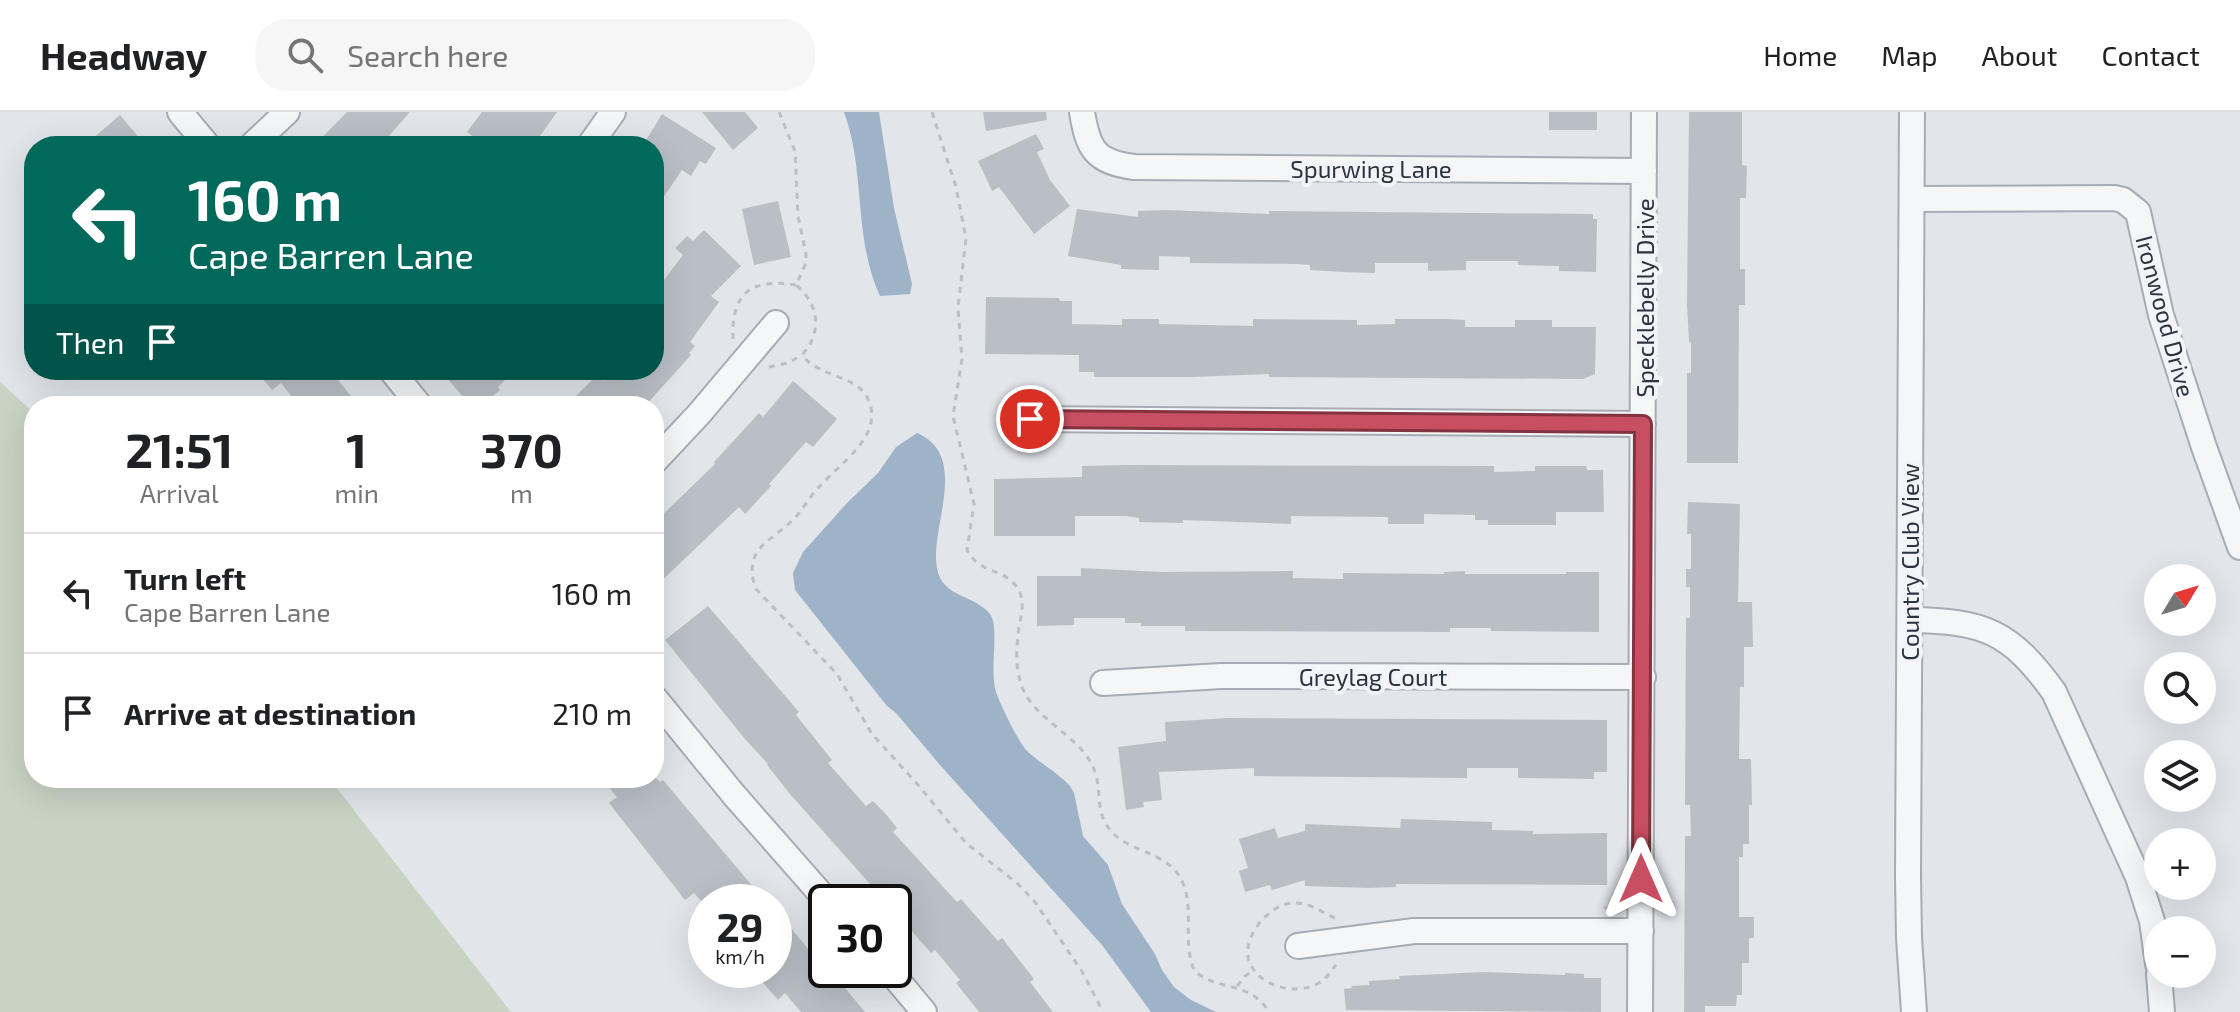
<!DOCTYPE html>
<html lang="en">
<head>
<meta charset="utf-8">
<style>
	:root { --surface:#fff; --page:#f6f6f6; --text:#202124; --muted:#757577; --line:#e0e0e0 }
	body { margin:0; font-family:"Exo 2",sans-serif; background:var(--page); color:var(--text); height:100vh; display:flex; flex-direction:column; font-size:30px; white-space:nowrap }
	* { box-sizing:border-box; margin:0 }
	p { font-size:26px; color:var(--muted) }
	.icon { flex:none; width:44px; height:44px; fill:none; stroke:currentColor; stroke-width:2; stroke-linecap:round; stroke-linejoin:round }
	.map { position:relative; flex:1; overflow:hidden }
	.side { position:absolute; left:24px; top:284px; width:640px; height:392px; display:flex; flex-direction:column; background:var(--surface); border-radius:32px; box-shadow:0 8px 32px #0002 }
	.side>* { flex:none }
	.top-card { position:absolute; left:24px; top:24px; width:640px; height:244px; border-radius:32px; box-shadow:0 8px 32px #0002; background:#00695c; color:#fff; overflow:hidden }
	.needle { width:52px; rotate:52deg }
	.buttons { position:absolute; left:2144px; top:452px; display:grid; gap:16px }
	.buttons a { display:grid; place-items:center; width:72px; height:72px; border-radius:50%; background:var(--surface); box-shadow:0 8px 32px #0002; font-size:40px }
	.speed { position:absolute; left:688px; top:772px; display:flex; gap:16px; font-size:40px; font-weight:700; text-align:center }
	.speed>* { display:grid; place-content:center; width:104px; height:104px; border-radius:50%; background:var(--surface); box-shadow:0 8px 32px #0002; line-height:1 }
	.speed small { font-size:20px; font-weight:400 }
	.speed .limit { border:4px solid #111; border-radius:12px; background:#fff; color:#111 }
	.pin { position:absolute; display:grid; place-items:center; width:68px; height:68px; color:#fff; margin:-34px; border:4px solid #fff; border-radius:50%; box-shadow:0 2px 8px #0007 }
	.me { position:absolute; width:88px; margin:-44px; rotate:0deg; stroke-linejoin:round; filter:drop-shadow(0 0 6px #0008) }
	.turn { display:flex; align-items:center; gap:28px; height:168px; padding:0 32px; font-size:36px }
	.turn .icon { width:104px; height:104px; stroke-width:2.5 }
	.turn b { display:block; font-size:56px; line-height:68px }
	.then { display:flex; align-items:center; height:76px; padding:0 32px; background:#0003; gap:16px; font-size:30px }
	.eta { display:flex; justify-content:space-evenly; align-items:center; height:136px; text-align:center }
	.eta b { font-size:48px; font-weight:700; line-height:56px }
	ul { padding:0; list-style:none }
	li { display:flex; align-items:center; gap:24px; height:120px; padding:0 32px; border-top:2px solid var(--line) }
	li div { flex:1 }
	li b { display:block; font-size:30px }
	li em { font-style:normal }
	header { display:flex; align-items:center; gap:48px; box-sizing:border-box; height:112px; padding:0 40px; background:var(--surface); border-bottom:2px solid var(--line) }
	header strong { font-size:38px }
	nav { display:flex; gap:44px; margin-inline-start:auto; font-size:28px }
	.search { width:560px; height:72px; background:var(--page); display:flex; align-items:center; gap:20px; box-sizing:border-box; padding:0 28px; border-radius:32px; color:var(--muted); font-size:30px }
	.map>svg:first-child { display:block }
</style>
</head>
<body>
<header>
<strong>Headway</strong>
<div class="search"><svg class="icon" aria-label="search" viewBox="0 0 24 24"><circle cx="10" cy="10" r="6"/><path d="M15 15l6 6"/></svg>Search here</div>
<nav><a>Home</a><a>Map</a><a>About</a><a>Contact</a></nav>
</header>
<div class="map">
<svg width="2240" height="900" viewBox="0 0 2240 900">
	<rect width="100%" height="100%" fill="#e2e5ea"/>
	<path fill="#c8d3c4" d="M0 270 34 301V666H329L511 900H0Z"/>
	<path fill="#9fb3c8" d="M844 0H879L894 96 912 172 910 182 880 184C853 126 866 59 844 0Z
		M917 321C971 344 929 417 937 456 942 486 974 482 990 502 1000 515 989 559 996 580 1000 592 1019 631 1027 639 1041 652 1057 660 1070 674L1074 681 1083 724 1108 753 1122 792 1155 842 1162 858 1174 875 1191 888 1216 900H1151L1102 833 940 653 896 601 887 594 795 478 793 461 803 440 848 390 878 361 896 335Z"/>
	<path fill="#babfc6" d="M347 0H410L380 34H314Z
		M482 0H557L533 34H485L467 20Z
		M702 0H745L758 16 733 38Z
		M983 0H1046L1047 8 986 19Z
		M1549 0H1597V18H1549Z
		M1689 0H1742V53L1747 54 1746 86H1740V157H1745V193H1739L1738 351H1687V261H1691V230H1689L1687 193Z
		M662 2 716 36 706 52 700 49 691 64 682 58 654 99V34L643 33Z
		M120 3 146 34H84Z
		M1036 22 1044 37 1037 40 1050 68 1070 94 1034 122 999 75 992 79 978 49Z
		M778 89 791 145 754 153 742 97Z
		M1077 97 1138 105V99L1166 98 1269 102V99L1593 102V107H1597L1596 160 1559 159V154L1518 153V149H1466V158L1428 159V151H1375V161L1342 160 1310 158V153L1297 152 1190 151V145L1159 144V158L1121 157V153L1068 144Z
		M704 118 741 154 711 184 719 190 690 230 695 234 689 241 691 243 645 294H566L597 263 604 269 614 258H654V181L683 143 675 136 687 124 693 129Z
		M986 185 1059 186 1060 189H1072V212L1122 213V207H1159V212L1253 214V207L1357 208V213L1395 212V207H1447L1465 208V215H1515V208H1552V215H1596L1595 262 1583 267 1269 265V262L1193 265H1094V260H1079V243L985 242Z
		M269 258H330L359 294H299L281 271 272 278 261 265Z
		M454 258H515L498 275 500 278 488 288 494 294H471L446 265Z
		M793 269 837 307 813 335 806 330 769 372 771 374 745 402 739 395 654 476V411L715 352 714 350 759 301 763 305Z
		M1126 353 1494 354V360L1535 359V354H1586L1587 358H1603L1604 400H1556V413H1488V408H1475V403L1424 402V412H1388V405L1291 404V412L1183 408V411L1139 410V406L1126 404H1075V424H994V367L1082 365V354Z
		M1688 390 1740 392 1738 490H1752L1753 535H1744V575H1740L1739 647H1751L1752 693H1749V732H1743V745H1739V805H1754V826H1749V851H1742V883H1737L1736 894H1705V900H1684L1685 724H1691L1690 693H1685L1686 506H1690V475H1686V457H1691V422H1687Z
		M1081 456 1162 460 1293 459V466L1343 467V461L1444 462V460L1465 459V462H1566V460H1599V520L1491 519V516H1450V520L1185 519V514H1141V511H1125V506H1074V513L1037 514V464H1081Z
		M708 494 799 600 796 603 832 648 828 651 866 694 873 689 885 701 897 716 893 720 957 790 961 787 998 829 1002 826 1034 867 1030 870 1053 900H979L956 871 960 868 935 838 931 841 894 799V790H886L790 682 767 653 768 652 745 627 665 528Z
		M1228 606 1607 608V660H1594V667L1518 666V656H1467V666L1254 664V656L1159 660 1162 688 1143 690 1144 695 1126 698 1118 635 1166 629 1165 610Z
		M601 666H656L660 670 663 668 766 790H702L694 781 685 788 609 691 617 685Z
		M1401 707 1492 710V718L1533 719V722L1607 721V773L1396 772V775L1369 776 1305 774V768L1272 778 1270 773 1245 780 1239 759 1248 756 1239 727 1275 716 1278 726 1305 719V712L1400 716Z
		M774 796 826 858 833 866 835 864 865 900H801L785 881 778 888 752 858H774Z
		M1485 860 1565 863V861L1584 862V866H1601V900L1346 898 1344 877 1352 876 1351 874 1369 873V869L1400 867 1399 864Z"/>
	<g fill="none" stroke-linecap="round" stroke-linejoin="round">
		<g stroke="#a7acb4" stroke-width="28">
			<path id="minor" d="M180 0 208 34
				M1082 0C1088 37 1095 50 1134 55L1644 59
				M1912 0 1908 763 1909 826 1914 900
				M251 34 287 0
				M589 34 613 0
				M1913 87 2114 86 2123 88 2138 100 2161 203 2204 335 2240 435
				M391 258 420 294
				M1030 307 1643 312
				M654 350 699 302 776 211
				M1910 508C1984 509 2010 519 2054 580L2138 765 2152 809 2158 852
				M1103 571 1221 564 1643 565
				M654 585 734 683 828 790
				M1298 834 1414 819H1641
				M889 858 924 900
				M2159 862 2162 900
				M1640 900 1644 0"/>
		</g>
		<path stroke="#bcbfc5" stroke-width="3" stroke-dasharray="6 6" stroke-linecap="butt" d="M779 0 795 39 798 104 806 142V151L796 173C819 192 823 220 802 243 820 266 854 262 867 285 887 322 840 351 819 375 809 385 803 398 793 408 768 432 744 435 755 476L837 562 872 622 919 674 966 731 1018 772 1035 790 1083 861 1103 900
			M932 0 956 75 966 126 958 196 962 247 953 304 974 392 967 438C980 463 1006 456 1018 477 1027 491 1019 508 1018 524 1016 539 1016 558 1021 572 1031 603 1067 618 1086 643 1106 671 1093 690 1106 712 1122 741 1167 737 1182 769 1195 797 1182 829 1194 858 1216 880 1250 868 1269 900
			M733 227C731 180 752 166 796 173
			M769 255 788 251 802 243
			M364 258 371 266
			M654 555 662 565
			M1605 797 1620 790
			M1335 806C1321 800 1309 790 1294 791 1270 791 1241 825 1249 849 1258 875 1297 884 1319 871 1326 867 1331 859 1336 853
			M1237 874 1245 864 1255 858"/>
		<use href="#minor" stroke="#f5f6f8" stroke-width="24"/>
	</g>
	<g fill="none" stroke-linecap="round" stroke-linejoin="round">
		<g stroke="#82333f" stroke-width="20">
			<path id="route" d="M1030 307 1643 312 1641 767"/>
		</g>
		<use href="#route" stroke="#c84e61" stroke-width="14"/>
	</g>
	<g text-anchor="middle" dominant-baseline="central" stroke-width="8" stroke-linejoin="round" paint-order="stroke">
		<g font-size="24" fill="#2b3341" stroke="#f2f4f7">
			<text x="1371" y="56">Spurwing Lane</text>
			<text transform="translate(1644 186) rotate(-90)">Specklebelly Drive</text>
			<text transform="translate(2166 204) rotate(75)">Ironwood Drive</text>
			<text transform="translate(1909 450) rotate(-90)">Country Club View</text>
			<text x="1373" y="564">Greylag Court</text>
		</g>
	</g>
</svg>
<div class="buttons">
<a><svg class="needle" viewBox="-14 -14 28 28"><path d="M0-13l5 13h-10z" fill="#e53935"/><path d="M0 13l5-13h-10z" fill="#757577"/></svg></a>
<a><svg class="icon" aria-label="search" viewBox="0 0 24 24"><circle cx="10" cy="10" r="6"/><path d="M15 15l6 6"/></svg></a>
<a><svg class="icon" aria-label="layers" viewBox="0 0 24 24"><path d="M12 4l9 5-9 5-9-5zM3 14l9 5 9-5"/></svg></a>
<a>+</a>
<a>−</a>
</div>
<div class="speed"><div>29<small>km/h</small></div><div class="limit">30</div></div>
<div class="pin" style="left:1030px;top:307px;background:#d93025"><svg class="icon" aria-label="arrive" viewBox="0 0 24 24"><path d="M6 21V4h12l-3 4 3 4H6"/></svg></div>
<svg class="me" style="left:1641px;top:767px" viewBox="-20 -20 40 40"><path d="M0-17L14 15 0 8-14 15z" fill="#c84e61" stroke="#fff" stroke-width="4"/></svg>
<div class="top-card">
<div class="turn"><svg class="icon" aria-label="left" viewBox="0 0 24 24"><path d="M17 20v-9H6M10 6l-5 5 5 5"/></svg><div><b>160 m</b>Cape Barren Lane</div></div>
<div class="then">Then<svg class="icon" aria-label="arrive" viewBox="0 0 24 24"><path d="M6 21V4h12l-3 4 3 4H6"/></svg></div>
</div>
<section class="side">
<div class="eta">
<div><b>21:51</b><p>Arrival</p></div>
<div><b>1</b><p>min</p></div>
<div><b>370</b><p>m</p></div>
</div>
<ul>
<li><svg class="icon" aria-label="left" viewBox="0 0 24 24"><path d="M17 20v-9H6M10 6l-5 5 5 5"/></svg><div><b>Turn left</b><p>Cape Barren Lane</p></div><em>160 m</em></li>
<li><svg class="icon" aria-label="arrive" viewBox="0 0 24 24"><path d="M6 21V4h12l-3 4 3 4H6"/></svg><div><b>Arrive at destination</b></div><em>210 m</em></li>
</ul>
</section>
</div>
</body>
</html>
